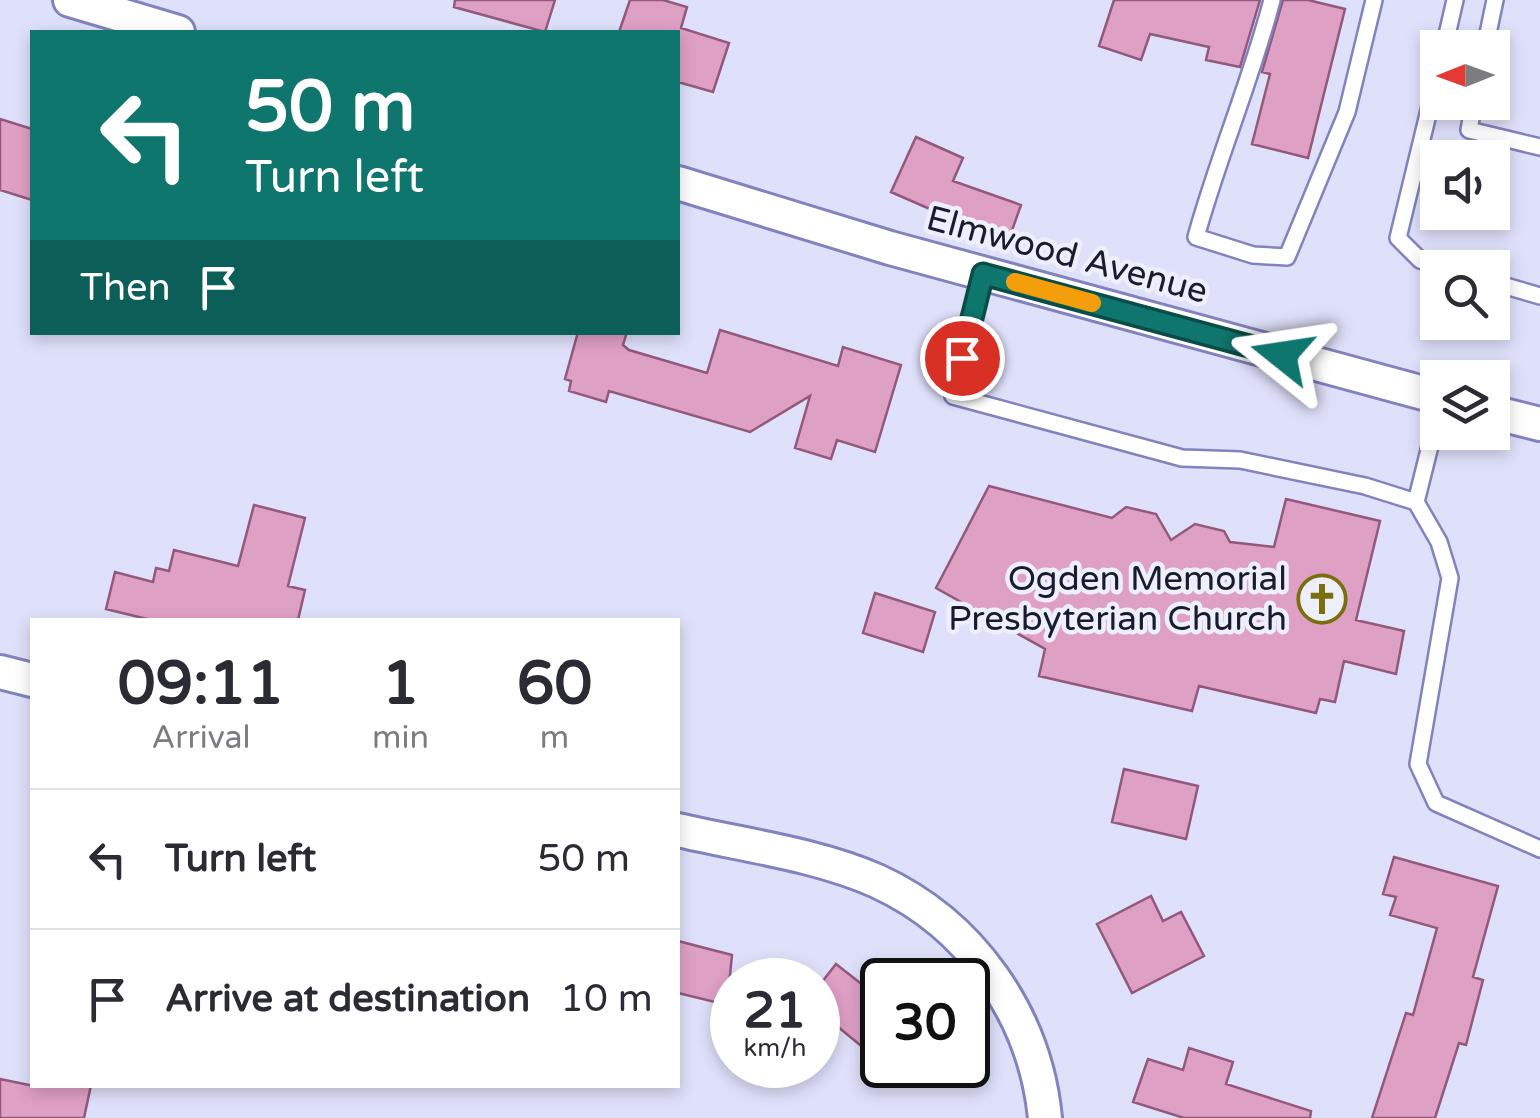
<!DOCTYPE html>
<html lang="en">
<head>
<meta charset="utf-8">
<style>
	:root { --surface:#fff; --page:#f2f2f3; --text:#2b2b33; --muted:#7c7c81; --line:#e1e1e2 }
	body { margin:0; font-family:"Varela Round",sans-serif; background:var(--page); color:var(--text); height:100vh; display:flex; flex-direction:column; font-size:38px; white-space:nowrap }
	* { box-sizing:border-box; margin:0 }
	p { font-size:32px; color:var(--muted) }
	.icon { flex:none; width:55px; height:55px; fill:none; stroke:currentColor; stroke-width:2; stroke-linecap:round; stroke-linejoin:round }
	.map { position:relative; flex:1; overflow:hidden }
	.side { position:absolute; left:30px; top:618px; width:650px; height:470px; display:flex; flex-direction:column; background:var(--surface); border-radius:0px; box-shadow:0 5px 15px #0003 }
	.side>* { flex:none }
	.banner { position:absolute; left:30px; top:30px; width:650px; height:305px; border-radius:0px; box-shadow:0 5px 15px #0003; background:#0f766e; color:#fff; overflow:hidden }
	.needle { width:65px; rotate:269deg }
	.controls { position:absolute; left:1420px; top:30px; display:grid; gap:20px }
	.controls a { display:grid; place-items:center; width:90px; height:90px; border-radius:0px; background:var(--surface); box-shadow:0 5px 15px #0003; font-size:50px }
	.speed { position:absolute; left:710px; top:958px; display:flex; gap:20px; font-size:50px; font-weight:700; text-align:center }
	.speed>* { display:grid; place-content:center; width:130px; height:130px; border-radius:50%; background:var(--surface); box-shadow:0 5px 15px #0003; line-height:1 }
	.speed small { font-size:25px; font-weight:400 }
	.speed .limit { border:5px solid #111; border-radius:15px; background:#fff; color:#111 }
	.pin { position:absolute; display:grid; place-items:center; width:85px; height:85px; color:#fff; margin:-42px; border:5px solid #fff; border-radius:50%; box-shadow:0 2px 10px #0007 }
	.me { position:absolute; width:110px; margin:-55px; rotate:285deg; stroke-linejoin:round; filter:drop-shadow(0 0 8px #0008) }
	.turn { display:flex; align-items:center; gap:35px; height:210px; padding:0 50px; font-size:45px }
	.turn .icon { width:130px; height:130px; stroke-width:2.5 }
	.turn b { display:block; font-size:70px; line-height:85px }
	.then { display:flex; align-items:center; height:95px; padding:0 50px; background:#0003; gap:20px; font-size:38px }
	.eta { display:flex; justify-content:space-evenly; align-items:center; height:170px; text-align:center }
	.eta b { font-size:60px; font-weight:800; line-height:70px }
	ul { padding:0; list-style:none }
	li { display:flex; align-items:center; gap:30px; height:140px; padding:0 50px; border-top:2px solid var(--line) }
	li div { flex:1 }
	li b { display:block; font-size:38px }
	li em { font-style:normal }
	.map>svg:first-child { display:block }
</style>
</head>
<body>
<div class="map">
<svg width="1540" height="1118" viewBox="0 0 1540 1118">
	<rect width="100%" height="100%" fill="#dfe0fa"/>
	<path fill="#dfa0c5" stroke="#92597c" stroke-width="2.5" d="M455 0H555L545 32 454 7Z
		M630 0H663L687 7 681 28 729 43 713 92 678 82V32H619Z
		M1114 0H1260L1240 67 1206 60 1209 47 1150 34 1141 60 1099 46Z
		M1283 0H1308L1345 9 1308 158 1252 144 1270 74 1262 72Z
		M0 119 32 129V200L0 190Z
		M916 137 963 158 953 181 1021 205 1010 236 939 213 891 192Z
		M720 330 838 366 843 347 901 365 875 452 837 440 831 459 795 448 810 396 750 432 609 391 606 402 569 391 571 381 565 379 578 332H627L623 345 629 350 707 373Z
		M989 486 1112 518 1126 507 1156 514 1171 540 1195 524 1224 531 1230 542 1274 547 1286 499 1380 521 1356 620 1404 631 1396 674 1344 661 1335 702 1320 699 1316 713 1199 686 1192 711 1039 676 1045 649 936 588Z
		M254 505 305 518 288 586 305 590 298 620H151L106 609 115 572 153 582 156 568 169 571 174 550 238 566Z
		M875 593 935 612 923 652 863 633Z
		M1124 769 1198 786 1186 839 1112 822Z
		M1394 857 1498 886 1473 977 1483 980 1466 1045 1459 1043 1435 1118H1372L1406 1013 1413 1015 1437 928 1390 915 1396 897 1383 894Z
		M1151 896 1163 921 1181 912 1204 956 1132 993 1097 924Z
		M678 941 732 955 727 1005 678 993Z
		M836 964 882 1000V1063L826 1017 830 1012 818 1002V987Z
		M1189 1048 1233 1062 1226 1084 1311 1111 1310 1118H1184L1133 1102 1148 1059 1183 1070Z
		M0 1079 29 1085H91L84 1118H0Z"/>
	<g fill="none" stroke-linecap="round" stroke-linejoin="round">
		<g stroke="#8283be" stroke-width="20">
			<path id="service" d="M1272 0C1251 81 1218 157 1196 237L1253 255 1287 257 1347 112 1374 0
				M1444 48 1455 0
				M1485 48 1495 0
				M1438 73 1398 238 1420 260 1445 268
				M1474 102 1469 130 1540 147
				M983 273 953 396 1182 458 1240 460 1365 486 1416 502 1439 542 1450 578 1418 764 1436 803 1540 849
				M1492 282 1540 296
				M1416 502 1438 414"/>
		</g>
		<g stroke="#8283be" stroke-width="38">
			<path id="minor" d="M70 0 178 32
				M678 183 890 248 1438 397
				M1492 412 1540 424
				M0 672 32 680
				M678 830C742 845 816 854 877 881 971 924 1035 1015 1045 1118"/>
		</g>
		<use href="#service" stroke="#fff" stroke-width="15"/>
		<use href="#minor" stroke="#fff" stroke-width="32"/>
	</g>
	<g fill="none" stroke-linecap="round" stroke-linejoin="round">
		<g stroke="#0a4d48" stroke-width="25">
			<path id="route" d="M962 358 983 274 1282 355"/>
		</g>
		<use href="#route" stroke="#0f766e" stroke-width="18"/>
		<path stroke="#f59e0b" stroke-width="18" d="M1015 282 1092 303"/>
	</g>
	<defs>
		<g id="church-ring" transform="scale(2.5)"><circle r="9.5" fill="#eeeffc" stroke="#796f0e" stroke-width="1.5"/><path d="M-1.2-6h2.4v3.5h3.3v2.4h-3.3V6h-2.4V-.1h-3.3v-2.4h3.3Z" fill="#796f0e"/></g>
	</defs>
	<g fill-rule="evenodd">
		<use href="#church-ring" x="1322" y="599"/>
	</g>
	<g text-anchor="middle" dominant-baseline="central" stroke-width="9" stroke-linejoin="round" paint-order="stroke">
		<g font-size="35" fill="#1a1a31" stroke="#eeeffc">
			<text transform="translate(1067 255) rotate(15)">Elmwood Avenue</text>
		</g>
		<g font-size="35" fill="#1a1a31" stroke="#eeeffc" text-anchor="end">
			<text x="1287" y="579">Ogden Memorial<tspan x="1287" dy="40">Presbyterian Church</tspan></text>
		</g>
	</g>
</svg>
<div class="controls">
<a><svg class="needle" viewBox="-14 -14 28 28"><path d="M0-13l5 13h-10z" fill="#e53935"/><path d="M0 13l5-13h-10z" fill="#7c7c81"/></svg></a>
<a><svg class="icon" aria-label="sound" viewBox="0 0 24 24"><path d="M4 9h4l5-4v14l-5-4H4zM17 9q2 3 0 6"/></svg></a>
<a><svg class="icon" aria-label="search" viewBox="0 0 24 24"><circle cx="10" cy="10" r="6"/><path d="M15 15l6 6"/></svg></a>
<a><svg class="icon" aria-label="layers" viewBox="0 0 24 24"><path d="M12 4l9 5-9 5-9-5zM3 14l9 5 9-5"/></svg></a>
</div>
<div class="speed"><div>21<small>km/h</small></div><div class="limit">30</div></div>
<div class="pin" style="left:962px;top:358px;background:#d93025"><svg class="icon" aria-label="arrive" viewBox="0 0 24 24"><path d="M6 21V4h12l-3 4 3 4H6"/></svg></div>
<svg class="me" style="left:1282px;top:355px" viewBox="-20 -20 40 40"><path d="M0-17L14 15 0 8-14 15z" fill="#0f766e" stroke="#fff" stroke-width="4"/></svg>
<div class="banner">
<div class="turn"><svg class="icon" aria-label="left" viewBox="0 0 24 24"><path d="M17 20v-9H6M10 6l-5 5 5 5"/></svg><div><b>50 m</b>Turn left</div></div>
<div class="then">Then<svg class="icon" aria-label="arrive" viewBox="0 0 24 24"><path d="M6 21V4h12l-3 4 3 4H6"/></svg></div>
</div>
<section class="side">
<div class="eta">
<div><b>09:11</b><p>Arrival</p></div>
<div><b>1</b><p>min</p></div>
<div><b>60</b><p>m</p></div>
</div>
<ul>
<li><svg class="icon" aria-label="left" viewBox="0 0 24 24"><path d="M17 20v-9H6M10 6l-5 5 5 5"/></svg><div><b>Turn left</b></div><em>50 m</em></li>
<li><svg class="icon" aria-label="arrive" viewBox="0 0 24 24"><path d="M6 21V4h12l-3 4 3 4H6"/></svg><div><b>Arrive at destination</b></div><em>10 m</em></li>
</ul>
</section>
</div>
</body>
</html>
